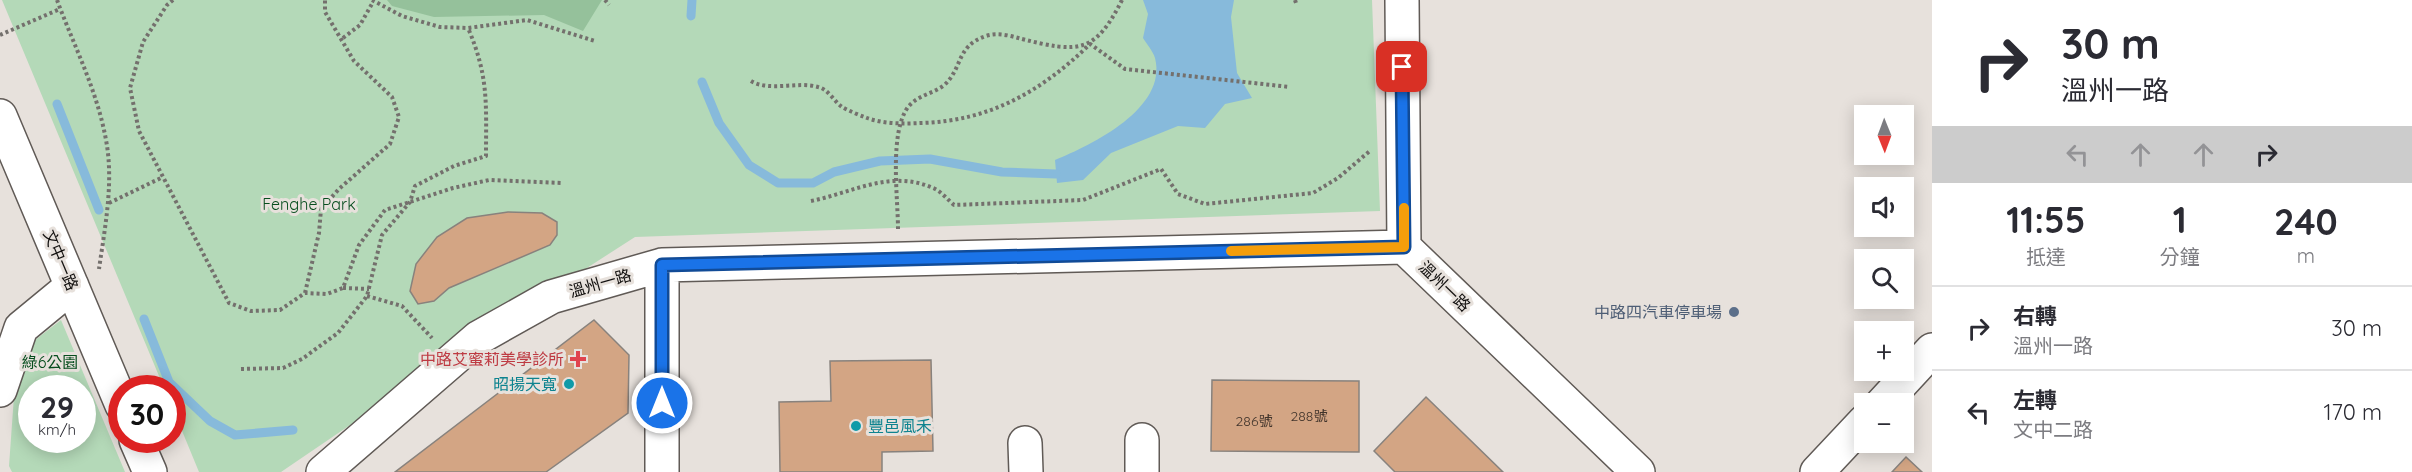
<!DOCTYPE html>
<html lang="zh-TW">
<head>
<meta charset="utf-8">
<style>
	:root { --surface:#fff; --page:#f7f7f7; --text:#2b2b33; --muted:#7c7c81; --line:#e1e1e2 }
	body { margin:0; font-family:Quicksand,"Noto Sans TC",sans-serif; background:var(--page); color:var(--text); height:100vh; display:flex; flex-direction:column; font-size:22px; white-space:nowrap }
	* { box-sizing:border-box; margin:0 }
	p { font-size:20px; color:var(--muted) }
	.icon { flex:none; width:33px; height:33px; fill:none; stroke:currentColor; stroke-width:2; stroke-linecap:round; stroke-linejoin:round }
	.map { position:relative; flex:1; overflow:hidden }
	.panel { display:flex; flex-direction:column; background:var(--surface); width:480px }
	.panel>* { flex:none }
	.guide { background:#fff; color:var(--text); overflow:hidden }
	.needle { width:39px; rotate:179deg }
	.buttons { position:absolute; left:1854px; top:105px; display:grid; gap:12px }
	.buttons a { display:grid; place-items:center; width:60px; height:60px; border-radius:0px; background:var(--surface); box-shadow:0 3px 15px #0003; font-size:30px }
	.speed { position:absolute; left:18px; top:375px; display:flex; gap:12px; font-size:30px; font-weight:700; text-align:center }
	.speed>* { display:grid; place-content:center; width:78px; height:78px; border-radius:50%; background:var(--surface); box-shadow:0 3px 15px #0003; line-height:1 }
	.speed small { font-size:15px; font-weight:400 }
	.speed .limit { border:9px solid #d22; background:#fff; color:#111 }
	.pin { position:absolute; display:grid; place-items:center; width:51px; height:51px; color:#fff; margin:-26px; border-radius:12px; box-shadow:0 3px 9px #0006 }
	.me { position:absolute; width:66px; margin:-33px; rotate:0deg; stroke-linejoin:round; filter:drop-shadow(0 0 4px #0008) }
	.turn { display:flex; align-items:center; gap:21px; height:126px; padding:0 30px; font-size:27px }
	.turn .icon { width:78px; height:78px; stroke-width:2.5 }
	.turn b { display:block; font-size:42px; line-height:51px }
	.lanes { display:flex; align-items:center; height:57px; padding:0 30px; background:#0003; justify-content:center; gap:30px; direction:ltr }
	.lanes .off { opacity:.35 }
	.eta { display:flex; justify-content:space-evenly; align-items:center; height:102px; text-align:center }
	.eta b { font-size:36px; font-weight:700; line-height:42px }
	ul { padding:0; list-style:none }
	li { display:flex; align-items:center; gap:18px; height:84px; padding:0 30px; border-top:2px solid var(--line) }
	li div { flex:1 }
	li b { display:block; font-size:22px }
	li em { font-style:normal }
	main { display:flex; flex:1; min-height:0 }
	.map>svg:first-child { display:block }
</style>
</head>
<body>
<main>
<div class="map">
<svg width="1932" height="472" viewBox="0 0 1932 472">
	<rect width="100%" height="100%" fill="#e7e1dc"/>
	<path fill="#b4d9b8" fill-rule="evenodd" d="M2 0H1372L1380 211 635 237 478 338 281 472H199L173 409 172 388H164Z
		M61 320 125 472H12L9 466 17 354ZM32 388H82V440H32Z"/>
	<path fill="#95c19b" d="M387 0H602L583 31 544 15 434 17 392 6Z"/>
	<path fill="#87badb" d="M1143 0H1234L1231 17 1237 73 1252 98 1225 104 1205 128 1178 126 1111 153 1083 180 1057 183 1055 160C1092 145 1168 108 1155 58 1153 51 1146 43 1143 38L1148 14Z"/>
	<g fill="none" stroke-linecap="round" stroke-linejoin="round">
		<path stroke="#87badb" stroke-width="9" d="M691 16 692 0
			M702 82 719 123 749 165 778 183H813L834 172 880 161 930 159 1002 172 1056 174
			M57 104 99 210
			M144 319 169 382 210 421 235 435 293 430"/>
	</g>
	<path fill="#d3a584" stroke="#88827d" stroke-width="1.5" d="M508 212 542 213 557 222V235L550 245 449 288 434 301 418 304 410 291 416 264 437 237 467 218Z
		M594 320 629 355 628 413 546 472H395Z
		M931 360 933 451 882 452V472H780L779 402 831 401 830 361Z
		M1212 380 1359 381V452L1211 451Z
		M1426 397 1503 472H1395L1374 451Z
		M1906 457 1922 472H1892Z"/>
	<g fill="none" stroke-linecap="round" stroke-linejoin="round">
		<g stroke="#605a56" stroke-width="36">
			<path id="minor" d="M1402 0 1404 247
				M0 116 122 405
				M662 265V472
				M0 390 21 328 72 286
				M1882 404 1932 350
				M136 440 150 472
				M1142 440V472
				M1025 443 1026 472
				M323 472 478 338 551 297 662 265 1404 247 1638 472
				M1817 472 1864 422"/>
		</g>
		<path stroke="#74706d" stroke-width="4" stroke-dasharray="3 3" stroke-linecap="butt" d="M57 0C74 46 97 90 106 140 114 182 105 227 99 269
			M173 0 167 5 143 42 130 88 139 131 229 303 251 311 280 310 305 293 327 294 343 288 359 245 385 210 453 188 489 180 562 183
			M372 0 402 16 440 27 468 28 527 20 595 41
			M605 0 609 5
			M1295 0 1296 3
			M0 35 60 9
			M343 38 360 25 373 2
			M751 81C769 92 798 81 818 87 828 89 834 101 842 107 849 111 859 115 867 118 884 124 904 124 921 123 990 121 1042 91 1090 44L1125 69 1290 87
			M811 201C852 193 890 169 933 188 941 191 948 200 954 205L1083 200 1161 169 1178 194 1205 204 1313 193 1338 178 1371 150
			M109 203 163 177
			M898 229C898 197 889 133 908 107 918 95 932 94 943 86 963 70 955 46 986 36 998 32 1011 36 1022 39 1078 53 1095 54 1122 0
			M343 288 369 289
			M305 293 319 233 321 209 339 189 390 144 399 117 392 97 354 61 325 12V0
			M367 296 402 306 432 338
			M241 369 283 368 302 359 338 333 367 296 382 235 410 202 415 186 454 166 486 156C486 104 489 77 468 28"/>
		<use href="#minor" stroke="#fff" stroke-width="33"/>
	</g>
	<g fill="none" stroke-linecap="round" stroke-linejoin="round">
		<g stroke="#114b97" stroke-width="15">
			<path id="route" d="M662 403V265L1404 247 1402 67"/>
		</g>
		<use href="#route" stroke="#1a73e8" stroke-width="10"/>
		<path stroke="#f59e0b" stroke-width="10" d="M1231 251 1404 247V208"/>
	</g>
	<circle fill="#5c6f8a" stroke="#e7e1dc" stroke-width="2" cx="1734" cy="312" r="6"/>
	<path fill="#e0444e" stroke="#e7e1dc" stroke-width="2" d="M575 350h6v6h6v6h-6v6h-6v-6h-6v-6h6z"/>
	<g fill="#0f9aa8" stroke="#e7e1dc" stroke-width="2">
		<circle cx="569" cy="384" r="6"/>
		<circle cx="856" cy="426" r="6"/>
	</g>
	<g text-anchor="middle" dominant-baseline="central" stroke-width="6" stroke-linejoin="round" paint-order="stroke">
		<g font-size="14" fill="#42352c">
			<text x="1309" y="416">288號</text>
			<text x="1254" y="421">286號</text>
		</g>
		<g font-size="16" fill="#074e1e" stroke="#e7e1dc">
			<text x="309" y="204">Fenghe Park</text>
			<text x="50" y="362">綠6公園</text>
		</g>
		<g font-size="16" fill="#12100f" stroke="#e7e1dc">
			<text transform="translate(61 260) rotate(67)">文中一路</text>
			<text transform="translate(600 283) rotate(-16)">溫州一路</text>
			<text transform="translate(1445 286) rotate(44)">溫州一路</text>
		</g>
		<g font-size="16" fill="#4e5e75" stroke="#e7e1dc" text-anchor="end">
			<text x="1722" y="312">中路四汽車停車場</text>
		</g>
		<g font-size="16" fill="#be3a42" stroke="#e7e1dc" text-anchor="end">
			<text x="564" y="359">中路艾蜜莉美學診所</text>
		</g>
		<g font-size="16" fill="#0d838f" stroke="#e7e1dc" text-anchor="end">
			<text x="557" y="384">昭揚天寬</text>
			<text x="868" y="426" text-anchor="start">豐邑風禾</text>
		</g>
	</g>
</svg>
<div class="buttons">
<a><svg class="needle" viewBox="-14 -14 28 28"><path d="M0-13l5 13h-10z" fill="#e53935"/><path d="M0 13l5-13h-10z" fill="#7c7c81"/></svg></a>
<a><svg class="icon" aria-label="sound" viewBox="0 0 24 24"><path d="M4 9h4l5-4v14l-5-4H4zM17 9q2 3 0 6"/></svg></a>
<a><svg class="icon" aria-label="search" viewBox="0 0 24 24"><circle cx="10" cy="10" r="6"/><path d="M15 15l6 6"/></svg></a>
<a>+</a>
<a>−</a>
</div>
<div class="speed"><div>29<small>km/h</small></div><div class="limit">30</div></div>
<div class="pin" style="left:1402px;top:67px;background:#d93025"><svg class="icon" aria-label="arrive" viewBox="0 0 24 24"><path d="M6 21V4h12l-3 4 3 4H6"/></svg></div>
<svg class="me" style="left:662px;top:403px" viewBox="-20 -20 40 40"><circle r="17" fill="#1a73e8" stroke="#fff" stroke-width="3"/><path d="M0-11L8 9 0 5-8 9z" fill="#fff"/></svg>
</div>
<section class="panel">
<div class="guide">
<div class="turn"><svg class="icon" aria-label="right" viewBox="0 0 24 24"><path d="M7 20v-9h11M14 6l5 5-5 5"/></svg><div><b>30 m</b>溫州一路</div></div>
<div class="lanes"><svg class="icon off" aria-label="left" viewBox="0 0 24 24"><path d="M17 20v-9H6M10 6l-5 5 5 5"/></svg><svg class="icon off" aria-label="ahead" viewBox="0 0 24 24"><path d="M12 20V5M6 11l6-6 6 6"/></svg><svg class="icon off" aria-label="ahead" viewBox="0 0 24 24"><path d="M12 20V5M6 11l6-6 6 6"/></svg><svg class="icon" aria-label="right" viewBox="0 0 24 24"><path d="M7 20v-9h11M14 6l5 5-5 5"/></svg></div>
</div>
<div class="eta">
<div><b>11:55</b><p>抵達</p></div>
<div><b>1</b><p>分鐘</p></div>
<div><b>240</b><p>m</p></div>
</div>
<ul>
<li><svg class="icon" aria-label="right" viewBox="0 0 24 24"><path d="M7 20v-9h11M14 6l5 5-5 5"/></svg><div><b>右轉</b><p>溫州一路</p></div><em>30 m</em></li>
<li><svg class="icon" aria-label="left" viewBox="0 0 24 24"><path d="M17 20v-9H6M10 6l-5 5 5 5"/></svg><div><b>左轉</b><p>文中二路</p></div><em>170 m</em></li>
</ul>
</section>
</main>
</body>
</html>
